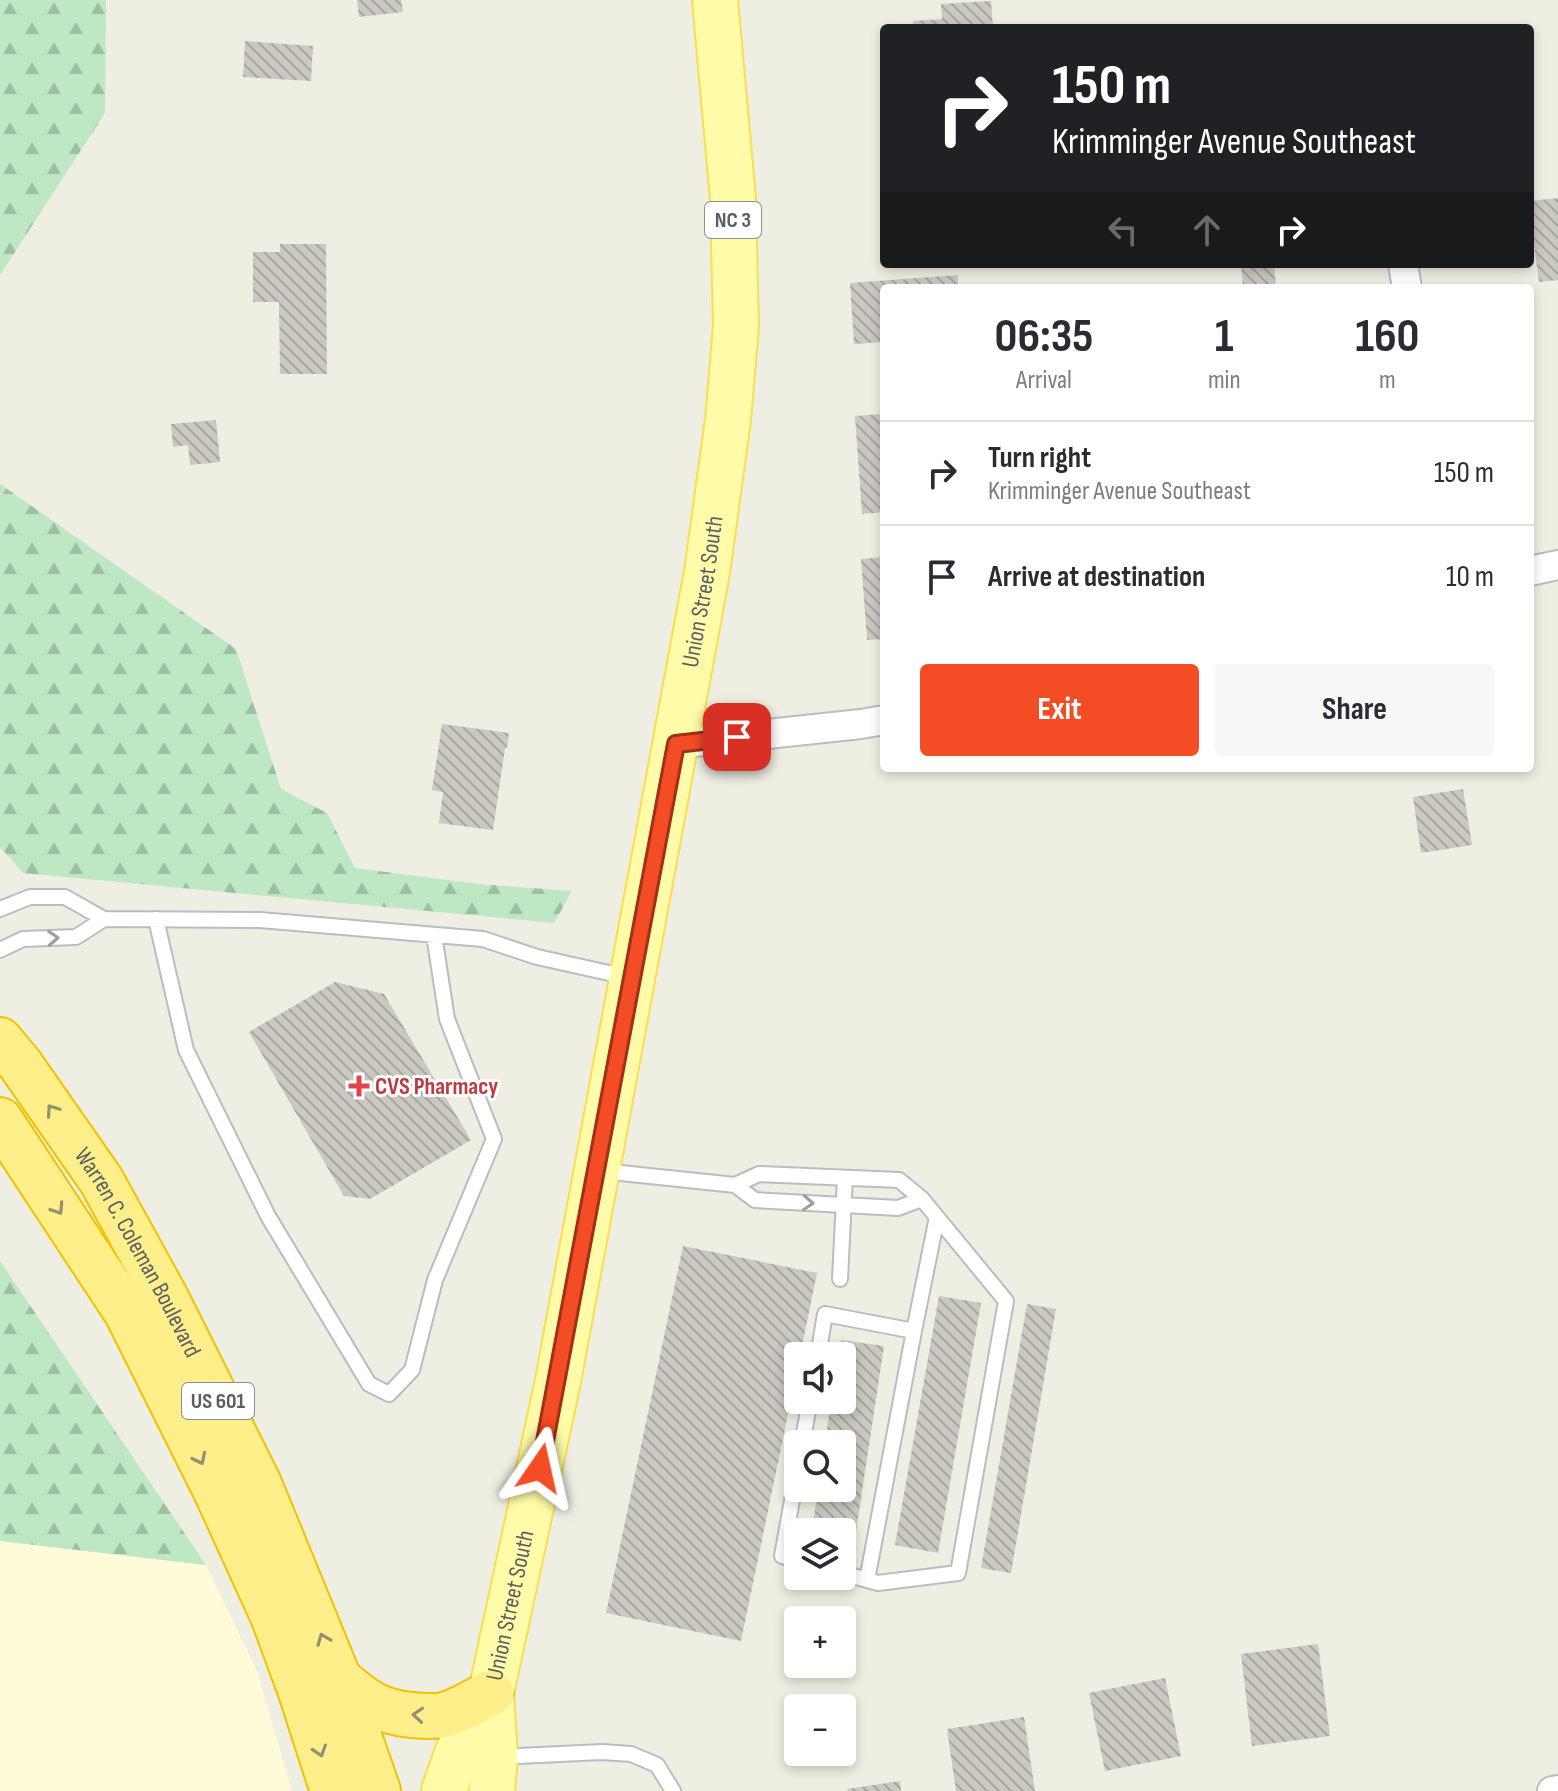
<!DOCTYPE html>
<html lang="en">
<head>
<meta charset="utf-8">
<style>
	:root { --surface:#fff; --page:#f7f7f7; --text:#2b2b33; --muted:#7c7c81; --line:#e1e1e2; --accent:#f44c24 }
	body { margin:0; font-family:"Sofia Sans Condensed",sans-serif; background:var(--page); color:var(--text); height:100vh; display:flex; flex-direction:column; font-size:30px; white-space:nowrap }
	* { box-sizing:border-box; margin:0 }
	p { font-size:26px; color:var(--muted) }
	.icon { flex:none; width:44px; height:44px; fill:none; stroke:currentColor; stroke-width:2; stroke-linecap:round; stroke-linejoin:round }
	.map { position:relative; flex:1; overflow:hidden }
	.sheet { position:absolute; left:880px; top:284px; width:654px; height:488px; display:flex; flex-direction:column; background:var(--surface); border-radius:8px; box-shadow:0 4px 12px #0003 }
	.sheet>* { flex:none }
	.banner { position:absolute; left:880px; top:24px; width:654px; height:244px; border-radius:8px; box-shadow:0 4px 12px #0003; background:#202124; color:#fff; overflow:hidden }
	.fabs { position:absolute; left:784px; top:1342px; display:grid; gap:16px }
	.fabs a { display:grid; place-items:center; width:72px; height:72px; border-radius:8px; background:var(--surface); box-shadow:0 4px 12px #0003; font-size:40px }
	.pin { position:absolute; display:grid; place-items:center; width:68px; height:68px; color:#fff; margin:-34px; border-radius:16px; box-shadow:0 4px 12px #0006 }
	.me { position:absolute; width:88px; margin:-44px; rotate:11deg; stroke-linejoin:round; filter:drop-shadow(0 0 6px #0008) }
	.turn { display:flex; align-items:center; gap:28px; height:168px; padding:0 40px; font-size:36px }
	.turn .icon { width:104px; height:104px; stroke-width:2.5 }
	.turn b { display:block; font-size:56px; line-height:68px }
	.lanes { display:flex; align-items:center; height:76px; padding:0 40px; background:#0003; justify-content:center; gap:40px; direction:ltr }
	.lanes .off { opacity:.35 }
	.eta { display:flex; justify-content:space-evenly; align-items:center; height:136px; text-align:center }
	.eta b { font-size:48px; font-weight:700; line-height:56px }
	.primary-button { display:flex; gap:16px; margin-top:auto; padding:16px 40px }
	.primary-button a { flex:1; height:92px; border-radius:8px; background:var(--accent); color:#fff; font-size:32px; font-weight:700; line-height:92px; text-align:center }
	.primary-button a+a { background:var(--page); color:var(--text) }
	ul { padding:0; list-style:none }
	li { display:flex; align-items:center; gap:24px; height:104px; padding:0 40px; border-top:2px solid var(--line) }
	li div { flex:1 }
	li b { display:block; font-size:30px }
	li em { font-style:normal }
	.map>svg:first-child { display:block }
</style>
</head>
<body>
<div class="map">
<svg width="1558" height="1791" viewBox="0 0 1558 1791">
	<defs>
		<pattern id="forest-firs" width="22" height="20" patternUnits="userSpaceOnUse" patternTransform="scale(2)"><rect width="22" height="20" fill="#bee8c3"/><path d="M5 1l3.5 6h-7zM16 11l3.5 6h-7z" fill="#9dbfa2"/></pattern>
		<pattern id="building-back-hatch" width="6" height="6" patternUnits="userSpaceOnUse" patternTransform="scale(2)"><rect width="6" height="6" fill="#cac8c0"/><path d="M-1 5l2 2M0 0l6 6M5-1l2 2" fill="none" stroke="#a7a6a0"/></pattern>
	</defs>
	<rect width="100%" height="100%" fill="#efeee3"/>
	<path fill="#fffad8" d="M0 1541 206 1565 257 1671 292 1791H0Z"/>
	<path fill="url(#forest-firs)" d="M0 0H106L105 113 0 275Z
		M0 484 236 649 281 789 327 813 355 868 479 884 572 891 554 923 23 873 0 847Z
		M0 1261 206 1565 0 1541Z"/>
	<path fill="url(#building-back-hatch)" d="M357 0H401L403 12 359 17Z
		M991 1 993 28H914L913 21 942 19 941 4Z
		M245 41 313 46 311 81 243 77Z
		M880 72H884V93H882Z
		M1558 198V280L1539 282 1530 215V201Z
		M280 244H326L327 374H280L279 302H253V252H280Z
		M1241 264H1274L1276 288H1243Z
		M958 275V288H884V342L854 344 850 283Z
		M884 414V512L862 514 855 416Z
		M216 420 220 462 190 465 188 445 173 447 171 424Z
		M884 557V639L867 640 861 559Z
		M442 724 509 733 507 748H505L493 830 439 823 443 792 432 790Z
		M1463 789 1472 845 1421 853 1413 797Z
		M335 982 384 994 471 1140 370 1199 344 1196 249 1032Z
		M683 1246 817 1273 800 1356H798V1366L741 1641 606 1613Z
		M939 1296 981 1303 938 1553 895 1545Z
		M1027 1304 1056 1309 1011 1573 981 1568Z
		M841 1340 884 1346 855 1538 842 1536V1532H812L818 1488H842V1444H825L831 1400H842V1356H838Z
		M1318 1644 1330 1736 1252 1746 1241 1654Z
		M1165 1678 1181 1756 1105 1771 1089 1693Z
		M1024 1717 1035 1791H956L947 1729Z
		M900 1781 901 1791H848L847 1789Z"/>
	<g fill="none" stroke-linecap="round" stroke-linejoin="round">
		<g stroke="#bbbcc3" stroke-width="18">
			<path id="lane" d="M0 909 30 897H65L104 919 260 920 483 939 537 957 627 977
				M156 919 186 1050 268 1216 369 1384 389 1394 412 1370 435 1280 494 1139 447 1019 434 935
				M0 950 23 939 76 937 104 919
				M602 1171 735 1185 759 1174 899 1180 922 1199 898 1208 755 1200 735 1185
				M840 1279 845 1178
				M818 1356 825 1314 914 1331 937 1217
				M802 1444 810 1400
				M798 1467 782 1556 798 1560
				M842 1573 878 1583 958 1573 1006 1301 922 1199
				M867 1580 914 1331
				M499 1757 602 1752 631 1754 657 1765 673 1791"/>
		</g>
		<g stroke="#bbbcc3" stroke-width="32">
			<path id="street" d="M1403 264 1407 288
				M1530 571 1558 565
				M676 744 861 724 884 720
				M1552 1791 1558 1790"/>
		</g>
		<g stroke="#fade51" stroke-width="48">
			<g id="primary">
				<path d="M444 1791 458 1751 491 1693"/>
				<path id="s1" d="M492 1791 495 1757 491 1693 558 1381 707 572 728 420 736 326 733 199 715 0"/>
			</g>
		</g>
		<g stroke="#f2c200" stroke-width="48">
			<g id="highway">
				<path id="s2" d="M0 1040 20 1064 101 1180 166 1298 259 1484 339 1679 378 1791"/>
				<path d="M0 1120 127 1313 216 1491 273 1616 301 1692 333 1791"/>
				<path d="M339 1679C364 1701 379 1712 412 1715 423 1716 434 1717 444 1715 460 1711 476 1700 491 1693"/>
			</g>
		</g>
		<use href="#lane" stroke="#fff" stroke-width="14"/>
		<use href="#street" stroke="#fff" stroke-width="28"/>
		<use href="#primary" stroke="#fffba8" stroke-width="44"/>
		<use href="#highway" stroke="#ffef8a" stroke-width="44"/>
	</g>
	<defs><path id="oneway-chevron" d="M-2-3.5L2.5 0L-2 3.5" fill="none" stroke-width="1.6" stroke-linecap="round" stroke-linejoin="round" transform="scale(2)"/></defs>
	<g stroke="#9d9ea3">
		<use href="#oneway-chevron" transform="translate(53 938) rotate(-3)"/>
		<use href="#oneway-chevron" transform="translate(808 1203) rotate(3)"/>
	</g>
	<g stroke="#949172">
		<use href="#oneway-chevron" transform="translate(52 1110) rotate(-125)"/>
		<use href="#oneway-chevron" transform="translate(58 1209) rotate(57)"/>
		<use href="#oneway-chevron" transform="translate(200 1459) rotate(64)"/>
		<use href="#oneway-chevron" transform="translate(323 1639) rotate(-112)"/>
		<use href="#oneway-chevron" transform="translate(418 1715) rotate(-176)"/>
		<use href="#oneway-chevron" transform="translate(320 1751) rotate(72)"/>
	</g>
	<g fill="none" stroke-linecap="round" stroke-linejoin="round">
		<g stroke="#9f3117" stroke-width="20">
			<path id="route" d="M540 1468 676 744 737 737"/>
		</g>
		<use href="#route" stroke="#f44c24" stroke-width="14"/>
	</g>
	<path fill="#e0444e" stroke="#fff" stroke-width="3" d="M355 1074h8v8h8v8h-8v8h-8v-8h-8v-8h8z"/>
	<g text-anchor="middle" dominant-baseline="central" stroke-width="6" stroke-linejoin="round" paint-order="stroke">
		<g fill="#fff" stroke="#8c8e93" stroke-width="2">
			<rect x="705" y="202" width="56" height="36" rx="6"/>
			<rect x="182" y="1383" width="72" height="36" rx="6"/>
		</g>
		<g font-size="22" font-weight="bold" fill="#5b5e65">
			<text x="733" y="220">NC 3</text>
			<text x="218" y="1401">US 601</text>
		</g>
		<g font-size="24" fill="#5b5e65" stroke="#fff">
			<text stroke="none"><textPath href="#s1" startOffset="1220">Union Street South</textPath></text>
			<text stroke="none"><textPath href="#s2" startOffset="254">Warren C. Coleman Boulevard</textPath></text>
			<text stroke="none"><textPath href="#s1" startOffset="188">Union Street South</textPath></text>
		</g>
		<g font-size="24" font-weight="bold" fill="#be3a42" stroke="#fff" text-anchor="start">
			<text x="375" y="1086">CVS Pharmacy</text>
		</g>
	</g>
</svg>
<div class="fabs">
<a><svg class="icon" aria-label="sound" viewBox="0 0 24 24"><path d="M4 9h4l5-4v14l-5-4H4zM17 9q2 3 0 6"/></svg></a>
<a><svg class="icon" aria-label="search" viewBox="0 0 24 24"><circle cx="10" cy="10" r="6"/><path d="M15 15l6 6"/></svg></a>
<a><svg class="icon" aria-label="layers" viewBox="0 0 24 24"><path d="M12 4l9 5-9 5-9-5zM3 14l9 5 9-5"/></svg></a>
<a>+</a>
<a>−</a>
</div>
<div class="pin" style="left:737px;top:737px;background:#d93025"><svg class="icon" aria-label="arrive" viewBox="0 0 24 24"><path d="M6 21V4h12l-3 4 3 4H6"/></svg></div>
<svg class="me" style="left:540px;top:1468px" viewBox="-20 -20 40 40"><path d="M0-17L14 15 0 8-14 15z" fill="#f44c24" stroke="#fff" stroke-width="4"/></svg>
<div class="banner">
<div class="turn"><svg class="icon" aria-label="right" viewBox="0 0 24 24"><path d="M7 20v-9h11M14 6l5 5-5 5"/></svg><div><b>150 m</b>Krimminger Avenue Southeast</div></div>
<div class="lanes"><svg class="icon off" aria-label="left" viewBox="0 0 24 24"><path d="M17 20v-9H6M10 6l-5 5 5 5"/></svg><svg class="icon off" aria-label="ahead" viewBox="0 0 24 24"><path d="M12 20V5M6 11l6-6 6 6"/></svg><svg class="icon" aria-label="right" viewBox="0 0 24 24"><path d="M7 20v-9h11M14 6l5 5-5 5"/></svg></div>
</div>
<section class="sheet">
<div class="eta">
<div><b>06:35</b><p>Arrival</p></div>
<div><b>1</b><p>min</p></div>
<div><b>160</b><p>m</p></div>
</div>
<ul>
<li><svg class="icon" aria-label="right" viewBox="0 0 24 24"><path d="M7 20v-9h11M14 6l5 5-5 5"/></svg><div><b>Turn right</b><p>Krimminger Avenue Southeast</p></div><em>150 m</em></li>
<li><svg class="icon" aria-label="arrive" viewBox="0 0 24 24"><path d="M6 21V4h12l-3 4 3 4H6"/></svg><div><b>Arrive at destination</b></div><em>10 m</em></li>
</ul>
<div class="primary-button"><a>Exit</a><a>Share</a></div>
</section>
</div>
</body>
</html>
